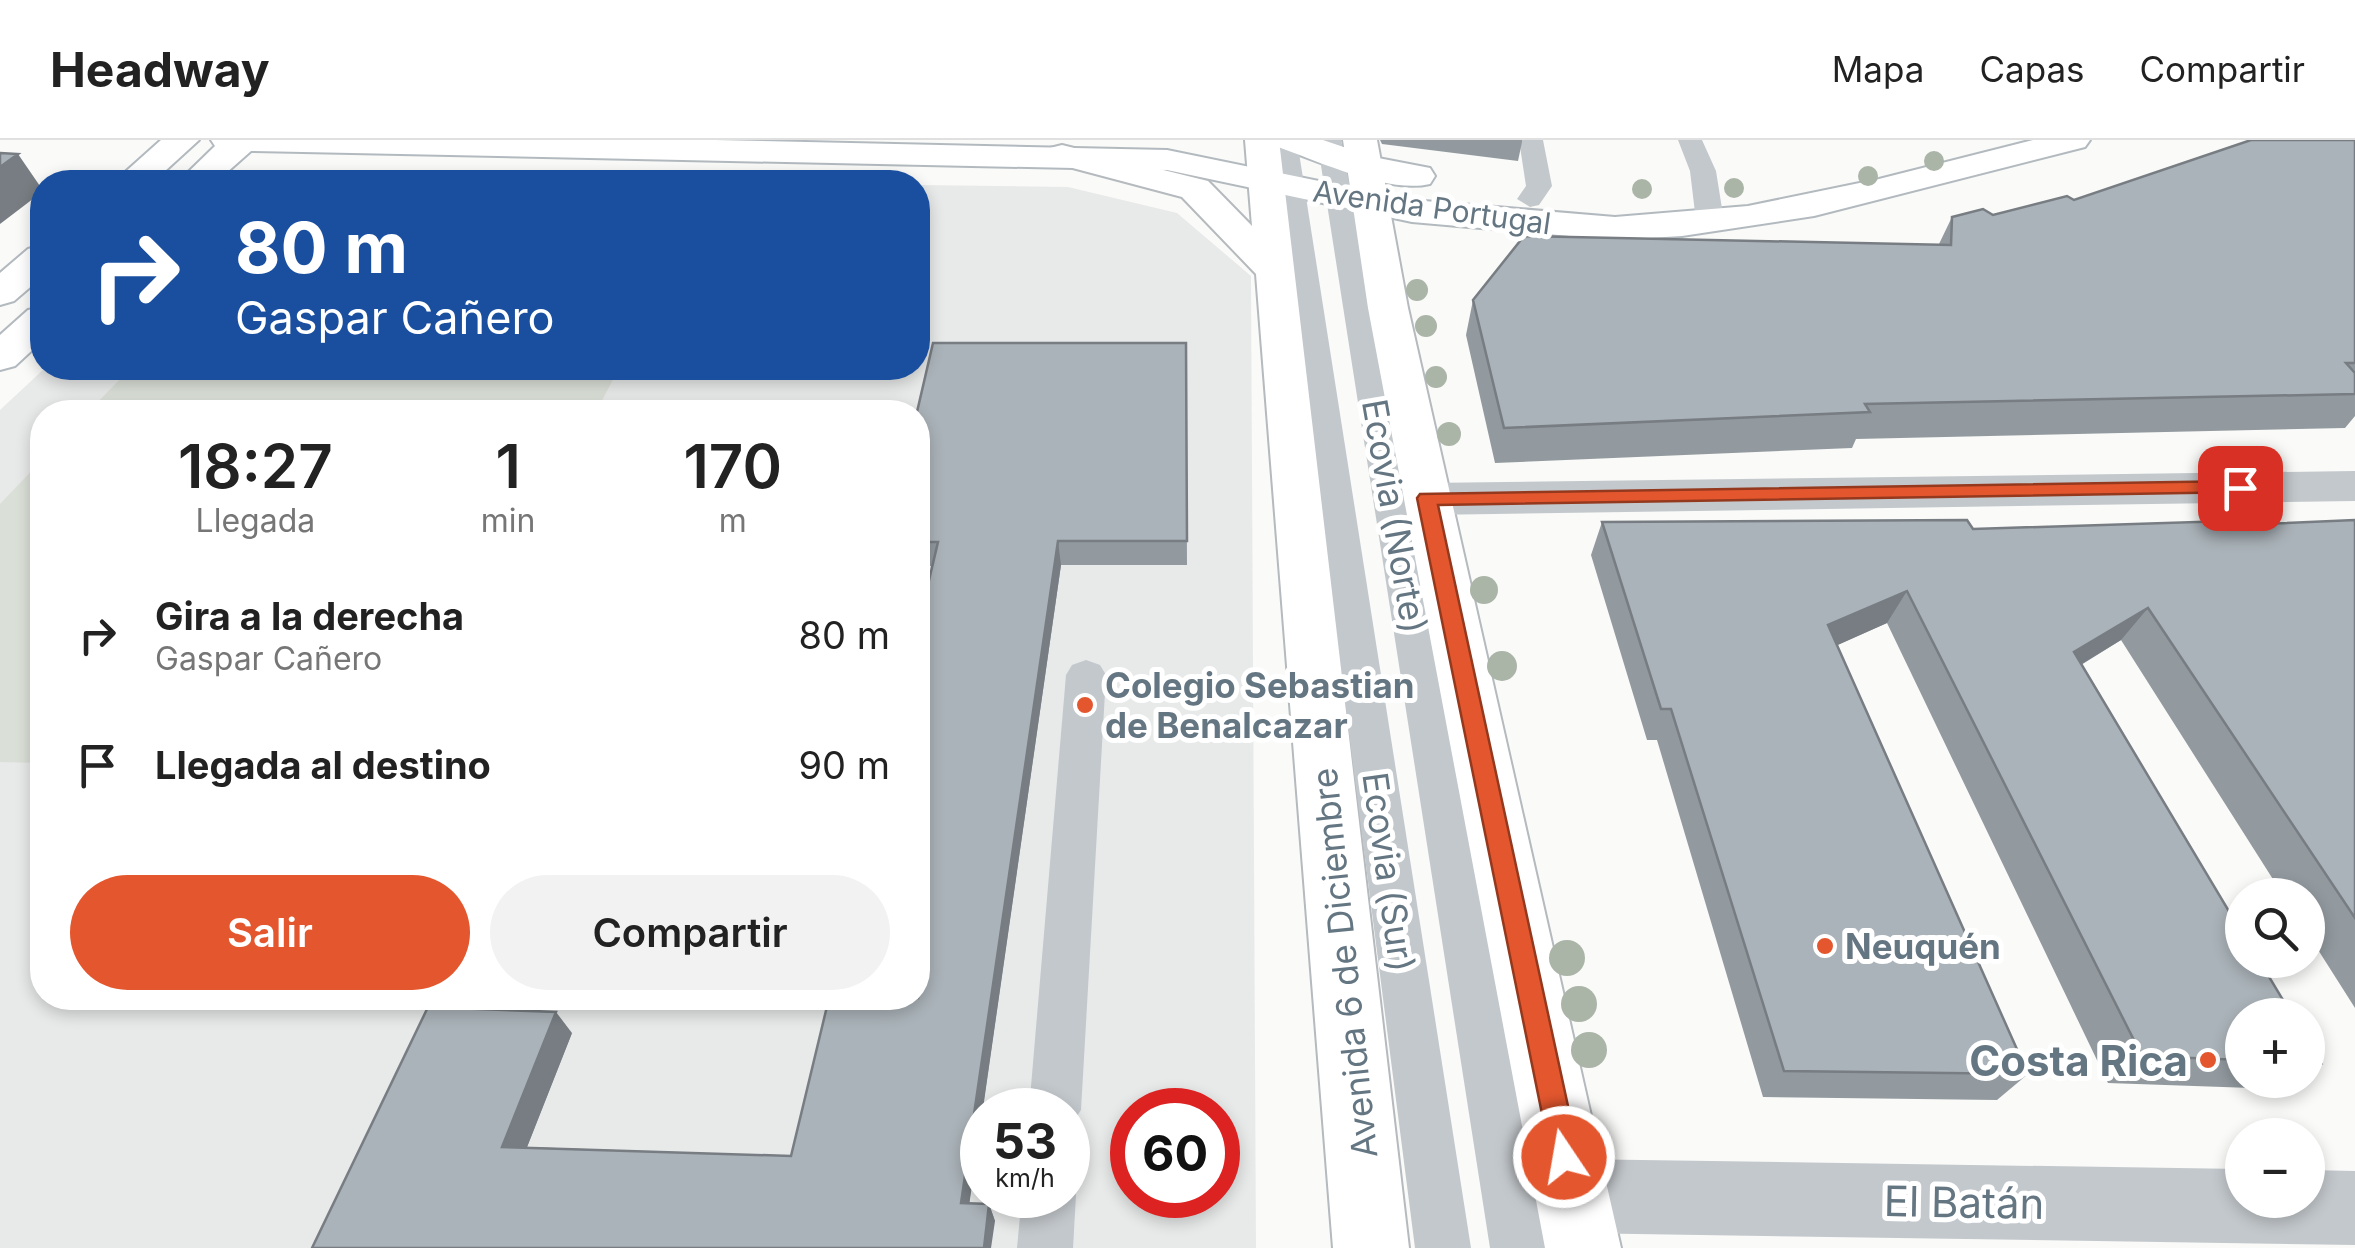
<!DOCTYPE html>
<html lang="es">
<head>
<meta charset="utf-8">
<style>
	:root { --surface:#fff; --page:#f2f2f2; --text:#222; --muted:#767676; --line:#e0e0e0; --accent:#e4572e }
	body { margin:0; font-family:Inter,sans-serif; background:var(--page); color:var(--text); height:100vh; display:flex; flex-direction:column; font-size:38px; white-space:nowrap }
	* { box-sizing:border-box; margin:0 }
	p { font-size:32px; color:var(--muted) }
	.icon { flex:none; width:55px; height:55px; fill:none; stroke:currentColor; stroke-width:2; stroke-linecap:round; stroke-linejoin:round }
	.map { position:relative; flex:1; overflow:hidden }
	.details { position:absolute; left:30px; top:260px; width:900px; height:610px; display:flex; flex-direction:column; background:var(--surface); border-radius:40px; box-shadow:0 5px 15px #0003 }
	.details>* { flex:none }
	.top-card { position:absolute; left:30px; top:30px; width:900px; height:210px; border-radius:40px; box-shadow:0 5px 15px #0003; background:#1a4fa0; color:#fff; overflow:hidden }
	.controls { position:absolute; left:2225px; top:738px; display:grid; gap:20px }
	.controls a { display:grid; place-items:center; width:100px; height:100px; border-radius:50%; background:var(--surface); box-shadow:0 5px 15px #0003; font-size:50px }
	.speed { position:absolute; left:960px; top:948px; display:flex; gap:20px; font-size:50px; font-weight:700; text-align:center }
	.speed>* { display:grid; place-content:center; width:130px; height:130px; border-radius:50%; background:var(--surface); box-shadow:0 5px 15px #0003; line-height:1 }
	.speed small { font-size:25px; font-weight:400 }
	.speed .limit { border:15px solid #d22; background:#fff; color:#111 }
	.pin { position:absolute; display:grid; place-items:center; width:85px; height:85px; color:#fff; margin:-42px; border-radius:20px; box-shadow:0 5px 15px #0006 }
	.me { position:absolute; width:110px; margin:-55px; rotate:348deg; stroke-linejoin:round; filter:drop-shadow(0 0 8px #0008) }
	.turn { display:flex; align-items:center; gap:35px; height:210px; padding:0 40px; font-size:45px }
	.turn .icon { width:130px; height:130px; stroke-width:2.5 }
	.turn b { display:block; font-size:70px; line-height:85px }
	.eta { display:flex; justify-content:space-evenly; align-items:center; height:170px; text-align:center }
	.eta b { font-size:60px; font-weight:600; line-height:70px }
	.cta { display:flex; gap:20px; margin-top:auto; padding:20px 40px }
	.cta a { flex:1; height:115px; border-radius:60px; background:var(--accent); color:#fff; font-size:40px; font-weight:600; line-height:115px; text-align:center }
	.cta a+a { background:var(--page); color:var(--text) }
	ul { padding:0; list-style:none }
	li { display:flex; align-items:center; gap:30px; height:130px; padding:0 40px }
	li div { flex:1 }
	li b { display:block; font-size:38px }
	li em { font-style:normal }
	header { display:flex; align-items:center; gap:60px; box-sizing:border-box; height:140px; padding:0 50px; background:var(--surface); border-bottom:2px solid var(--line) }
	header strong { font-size:48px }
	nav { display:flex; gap:55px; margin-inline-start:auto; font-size:35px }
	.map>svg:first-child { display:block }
</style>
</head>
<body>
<header>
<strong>Headway</strong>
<nav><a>Mapa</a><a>Capas</a><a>Compartir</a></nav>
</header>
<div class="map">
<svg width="2355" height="1108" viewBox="0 0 2355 1108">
	<rect width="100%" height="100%" fill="#fafaf8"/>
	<path fill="#e8e9e9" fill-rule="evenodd" d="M250 34 795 42H240Z
		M918 45 1068 47 1177 73 1251 136 1256 1108H0V270L45 228H918ZM42 272H918V858H42ZM982 970H1068V1055H982ZM1132 970H1218V1055H1132Z"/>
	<path fill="#dadfd7" d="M131 228H619L596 272H88Z
		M42 320V623L0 622V364Z"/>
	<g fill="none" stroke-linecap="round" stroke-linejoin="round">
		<g stroke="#b3babf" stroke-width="4">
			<path id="secondary" d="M161 0H199L153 42H114Z
				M211 0H715L1167 10 1412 60 1615 77 1748 66 1879 39 2033 0H2090L2085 7 1814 76 1682 96 1615 100 1412 82 1167 30 251 11 216 42H178L215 6Z
				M1273 0H1323L1373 17 1430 28 1435 36 1430 44C1388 54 1318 21 1278 7Z
				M42 105V137L14 161 0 165V133L28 109Z
				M42 167V201L15 226 0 230V195L28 170Z"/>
		</g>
		<g stroke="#b5babe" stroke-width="4">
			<path id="primary" d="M1245 0H1279L1409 1108H1333L1256 134 1182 57 1050 22 1045 15 1050 8 1062 5 1208 41 1252 86Z
				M1343 0H1377L1408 168 1621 1108H1545L1368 168Z"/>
		</g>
		<path fill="#c3c8cc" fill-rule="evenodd" d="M1273 0H1297L1471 1108H1415Z
			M1317 0H1341L1546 1108H1490Z
			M1519 0H1543L1552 46 1539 65 1530 67 1517 59 1526 46Z
			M1678 0H1702L1716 31 1724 81 1720 87H1700L1696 81 1690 31Z
			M1086 520 1100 525 1106 535 1081 970 1068 990V970H1029L1066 535 1072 525Z
			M1068 1036 1076 1055 1073 1108H1017L1022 1055H1068Z"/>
		<path fill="#c3c8cc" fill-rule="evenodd" d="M2355 331V361L1427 375 1410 370 1403 359 1410 348 1427 343Z
			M1572 1019 2242 1029V1060H2308V1030L2355 1031V1105L1572 1093 1546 1082 1535 1056 1546 1030Z"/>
		<use href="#secondary" fill="#fff" fill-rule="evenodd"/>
		<use href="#primary" fill="#fff" fill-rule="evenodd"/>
	</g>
	<g fill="#aab4a7">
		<circle cx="1934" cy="21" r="10"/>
		<circle cx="1868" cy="36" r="10"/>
		<circle cx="1734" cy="48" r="10"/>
		<circle cx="1642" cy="49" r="10"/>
		<circle cx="1417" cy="150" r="11"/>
		<circle cx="1426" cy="186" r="11"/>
		<circle cx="1436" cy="237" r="11"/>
		<circle cx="1449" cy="294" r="12"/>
		<circle cx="1484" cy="450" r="14"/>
		<circle cx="1502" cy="526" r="15"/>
		<circle cx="1567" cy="818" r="18"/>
		<circle cx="1579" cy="864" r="18"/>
		<circle cx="1589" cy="910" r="18"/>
	</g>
	<path fill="#929a9f" d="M1380 0H1522V2L1518 21 1382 4Z
		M2355 0V276L2345 288 1856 299 1852 308 1495 323 1466 195 1473 160 1939 104 1952 77 1993 75 2074 60Z
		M1186 203 1187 425H1061L969 1064H989L995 1081 312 1108 572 893 527 1007 791 1016 932 426H918L917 272Z
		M2355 380V868L2308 794V755H2283L2121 500 2081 525 2242 875V940H2294L2280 949 2108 943 1887 483 1837 505 2028 934 1997 960 1763 957 1657 600H1647L1591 415 1602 382 1973 389 2263 384Z
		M2308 901 2321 923 2308 931Z"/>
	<path fill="#777d82" d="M18 14 42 49V52L0 84V27Z
		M1058 401 1061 425 967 1080 961 1063Z
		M1907 451 1887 483 1811 517 1828 485Z
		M2148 468 2121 500 2049 544 2074 512Z
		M556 872 572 893 520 1025 502 1007Z
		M989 1064 995 1081 991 1108H984Z"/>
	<path fill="#aab3b9" stroke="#777d82" stroke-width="2.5" d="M2251 0H2355V223H2346L2355 233V254L1865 264 1870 272 1504 288 1473 160 1524 96 1951 105 1952 77 1983 69 1993 75 2067 56 2074 60Z
		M0 13 18 14 0 27Z
		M933 203H1186L1187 401H1058L961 1063 989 1064 984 1108H312L428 867 556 872 502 1007 791 1016 829 858H918V487L938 402H918L917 272Z
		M1967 380 1973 389 2259 380 2263 384 2355 380V778L2148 468 2074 512 2242 793V820H2259L2292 875H2242V920L2142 916 1907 451 1828 485 2028 934 1784 931 1671 569H1661L1602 382Z
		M2308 901 2321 923 2308 922Z"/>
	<path fill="#e4572e" stroke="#94391e" stroke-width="2.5" d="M2240 341 2250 348 2247 352 1438 365 1579 1017 1575 1028 1564 1032 1553 1028 1417 358 1420 354Z"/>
	<g fill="#e4572e" stroke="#fff" stroke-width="4">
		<circle cx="1085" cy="565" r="10"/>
		<circle cx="1825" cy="806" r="10"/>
		<circle cx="2208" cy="920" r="10"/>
	</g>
	<g text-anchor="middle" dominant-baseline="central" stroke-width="10" stroke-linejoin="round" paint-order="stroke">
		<g font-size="30" fill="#657683" stroke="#fff">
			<text transform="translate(1432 67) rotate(8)">Avenida Portugal</text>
		</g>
		<g font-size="35" fill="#657683" stroke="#fff">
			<text transform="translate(1395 376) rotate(80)">Ecovia (Norte)</text>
			<text transform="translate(1389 732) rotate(82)">Ecovia (Sur)</text>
			<text transform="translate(1344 823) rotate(-96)">Avenida 6 de Diciembre</text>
		</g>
		<g font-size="35" font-weight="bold" fill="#657683" stroke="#fff" text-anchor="start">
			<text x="1105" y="545">Colegio Sebastian<tspan x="1105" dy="40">de Benalcazar</tspan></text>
			<text x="1845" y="806">Neuquén</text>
		</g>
		<g font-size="42" font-weight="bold" fill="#657683" stroke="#fff" text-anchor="end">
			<text x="2188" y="920">Costa Rica</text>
		</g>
		<g font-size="42" fill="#657683" stroke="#fff">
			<text transform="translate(1964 1062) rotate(1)">El Batán</text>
		</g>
	</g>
</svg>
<div class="controls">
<a><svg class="icon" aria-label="search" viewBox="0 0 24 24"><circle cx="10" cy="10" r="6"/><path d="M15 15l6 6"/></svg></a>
<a>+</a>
<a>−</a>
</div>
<div class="speed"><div>53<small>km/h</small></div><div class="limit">60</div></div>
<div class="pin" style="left:2240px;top:348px;background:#d93025"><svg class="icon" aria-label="arrive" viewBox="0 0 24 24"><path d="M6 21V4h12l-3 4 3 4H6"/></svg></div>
<svg class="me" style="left:1564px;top:1017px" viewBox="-20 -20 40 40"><circle r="17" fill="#e4572e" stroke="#fff" stroke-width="3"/><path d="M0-11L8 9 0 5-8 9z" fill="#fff"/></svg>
<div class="top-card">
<div class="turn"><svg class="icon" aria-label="right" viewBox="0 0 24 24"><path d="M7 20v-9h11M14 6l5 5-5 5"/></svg><div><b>80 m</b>Gaspar Cañero</div></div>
</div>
<section class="details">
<div class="eta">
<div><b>18:27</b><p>Llegada</p></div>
<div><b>1</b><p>min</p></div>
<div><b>170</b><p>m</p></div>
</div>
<ul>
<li><svg class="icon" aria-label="right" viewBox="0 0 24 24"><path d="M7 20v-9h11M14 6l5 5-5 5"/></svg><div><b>Gira a la derecha</b><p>Gaspar Cañero</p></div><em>80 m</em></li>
<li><svg class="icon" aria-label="arrive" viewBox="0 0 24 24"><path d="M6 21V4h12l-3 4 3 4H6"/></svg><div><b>Llegada al destino</b></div><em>90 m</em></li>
</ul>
<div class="cta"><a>Salir</a><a>Compartir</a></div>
</section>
</div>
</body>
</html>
